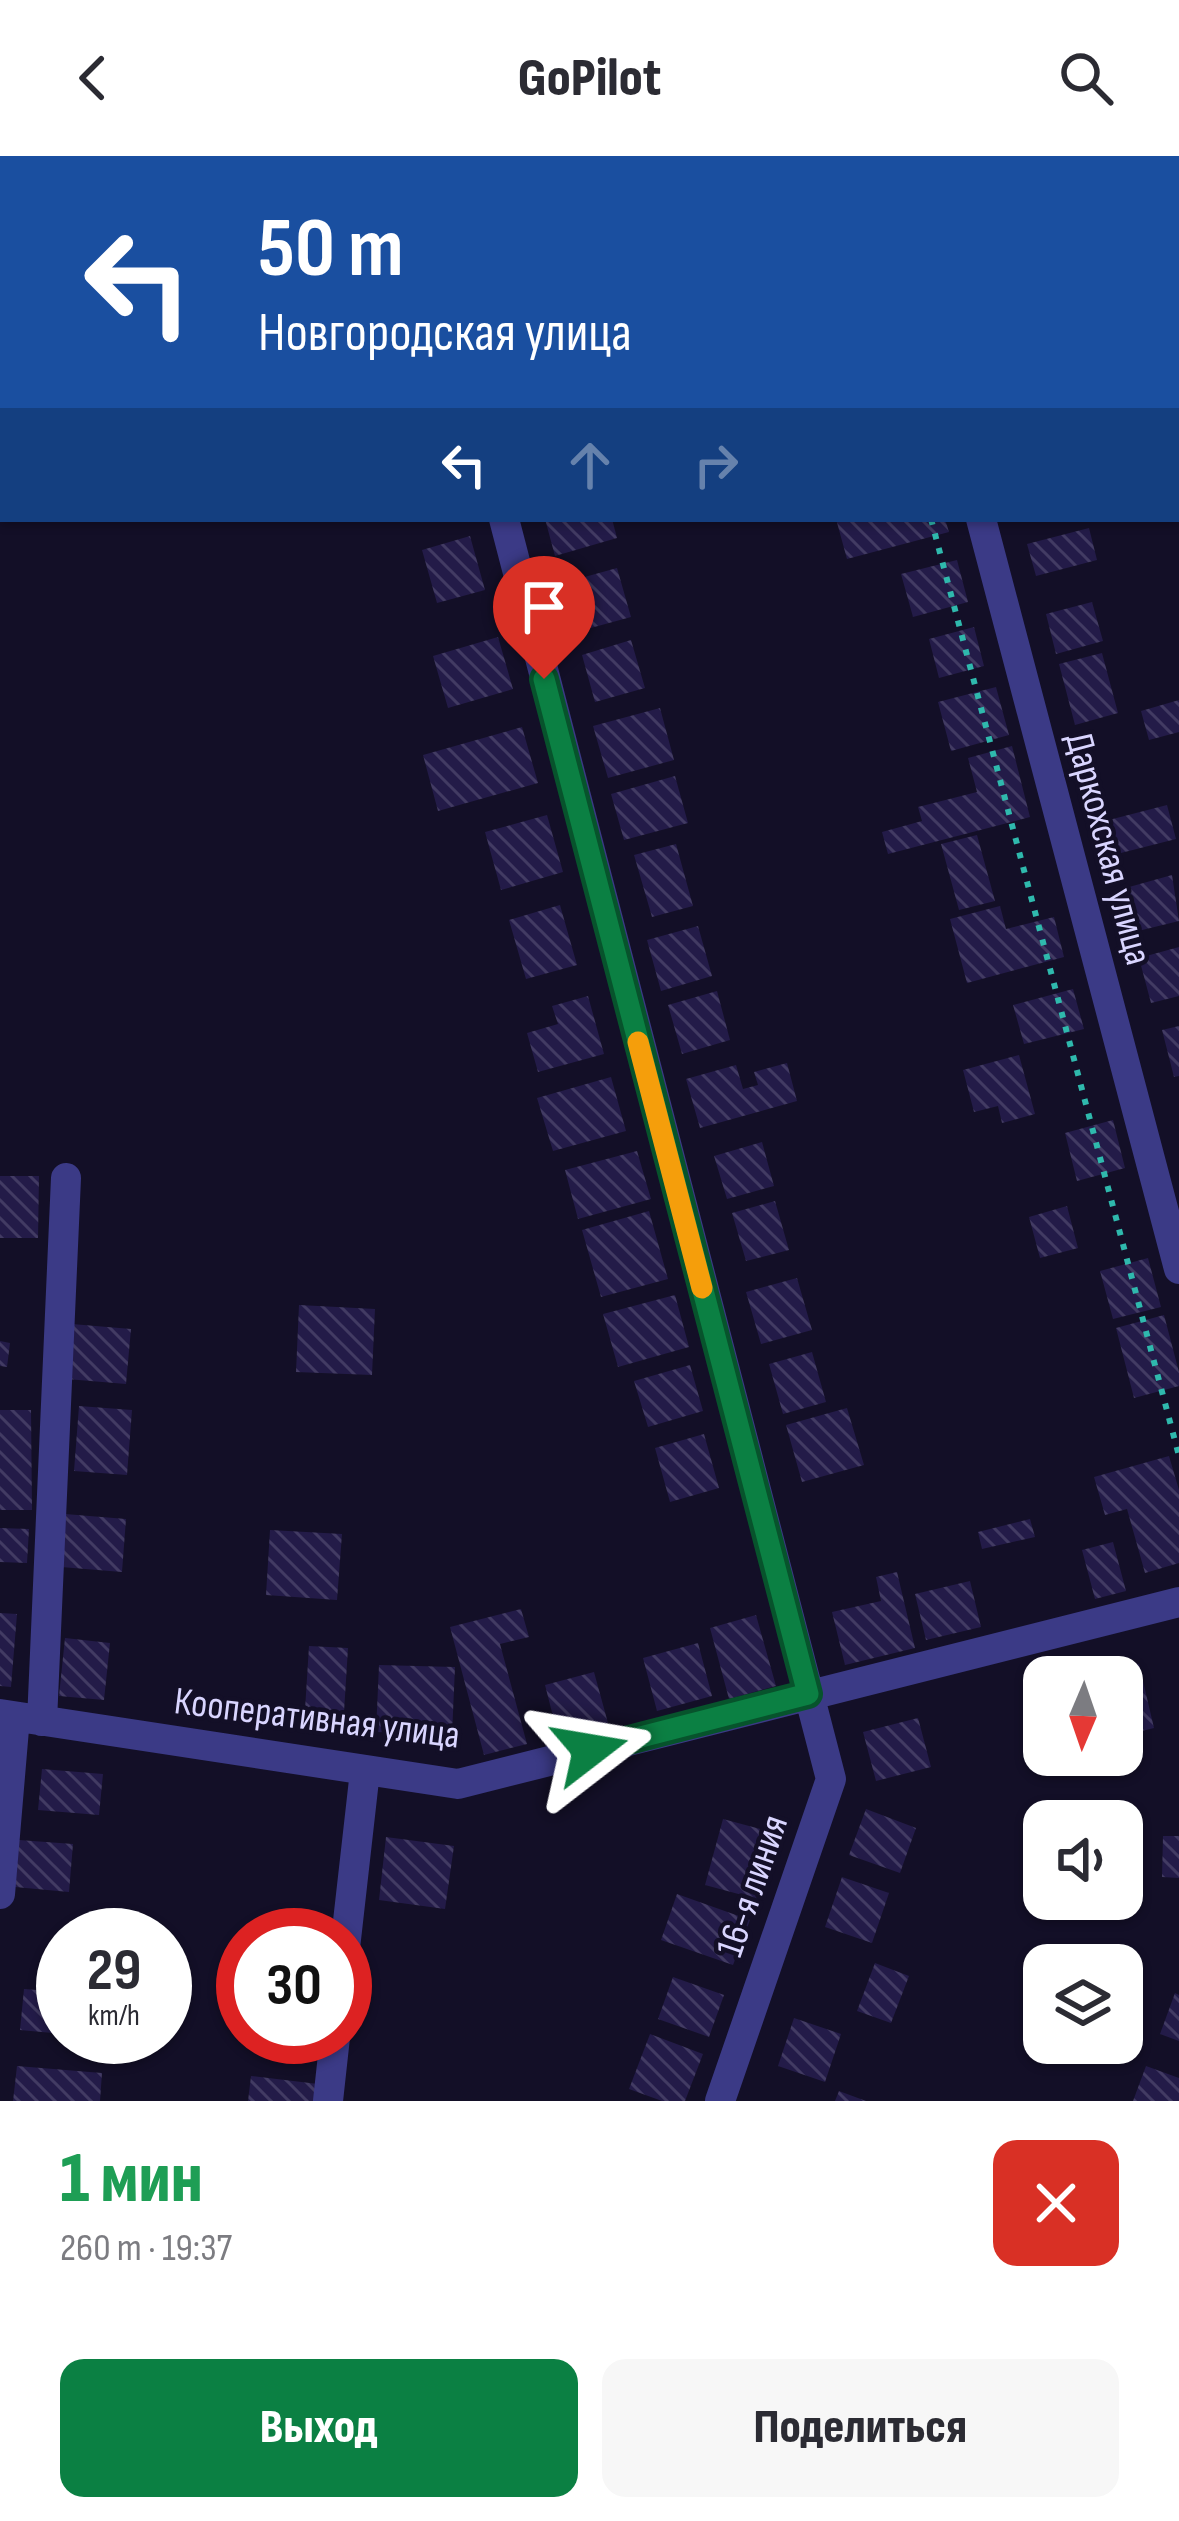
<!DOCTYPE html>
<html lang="ru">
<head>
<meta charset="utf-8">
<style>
	:root { --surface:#fff; --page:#f7f7f7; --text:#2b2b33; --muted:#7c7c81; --accent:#0b8043 }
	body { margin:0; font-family:"Sofia Sans Condensed",sans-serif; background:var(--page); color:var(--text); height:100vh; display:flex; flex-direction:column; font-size:45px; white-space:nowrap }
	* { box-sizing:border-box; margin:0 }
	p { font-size:39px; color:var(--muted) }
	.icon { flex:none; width:66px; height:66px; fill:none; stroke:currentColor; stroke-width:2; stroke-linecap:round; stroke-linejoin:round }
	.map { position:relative; height:1945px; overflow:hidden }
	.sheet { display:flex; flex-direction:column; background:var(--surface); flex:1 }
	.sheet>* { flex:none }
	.banner { position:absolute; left:0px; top:0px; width:1179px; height:366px; box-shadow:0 3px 9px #0004; background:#1a4fa0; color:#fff; overflow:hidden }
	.needle { width:78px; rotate:182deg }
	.fabs { position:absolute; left:1023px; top:1500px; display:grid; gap:24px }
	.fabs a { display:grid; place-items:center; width:120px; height:120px; border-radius:24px; background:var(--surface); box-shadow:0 3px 9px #0004; font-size:60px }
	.speed { position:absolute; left:36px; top:1752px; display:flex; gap:24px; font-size:60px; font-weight:700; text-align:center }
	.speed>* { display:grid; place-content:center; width:156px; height:156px; border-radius:50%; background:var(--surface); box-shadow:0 3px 9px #0004; line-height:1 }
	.speed small { font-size:30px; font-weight:400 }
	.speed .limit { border:18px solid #d22; background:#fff; color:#111 }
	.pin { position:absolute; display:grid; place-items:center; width:102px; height:102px; color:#fff; margin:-123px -51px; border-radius:50% 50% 50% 0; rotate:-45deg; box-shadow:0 0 12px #0007 }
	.pin .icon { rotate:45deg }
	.me { position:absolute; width:132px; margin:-66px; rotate:76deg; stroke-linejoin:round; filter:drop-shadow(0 0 9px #0008) }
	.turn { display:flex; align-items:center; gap:42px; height:252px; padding:0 60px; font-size:54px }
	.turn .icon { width:156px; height:156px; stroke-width:2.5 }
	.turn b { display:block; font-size:84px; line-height:102px }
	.lanes { display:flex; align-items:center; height:114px; padding:0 60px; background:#0003; justify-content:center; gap:60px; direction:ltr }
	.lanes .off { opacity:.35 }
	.round { display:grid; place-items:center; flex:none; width:126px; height:126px; border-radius:24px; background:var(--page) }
	.summary { display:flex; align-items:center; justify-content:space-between; height:204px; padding:0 60px }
	h1 { font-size:72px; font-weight:800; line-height:90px; color:#1e9e55 }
	.action { display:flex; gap:24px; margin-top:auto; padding:24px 60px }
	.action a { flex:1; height:138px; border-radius:24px; background:var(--accent); color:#fff; font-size:48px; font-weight:800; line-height:138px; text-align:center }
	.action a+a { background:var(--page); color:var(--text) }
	header { display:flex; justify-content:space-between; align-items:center; height:156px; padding:0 60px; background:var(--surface); font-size:54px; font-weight:800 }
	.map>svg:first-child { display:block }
</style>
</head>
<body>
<header><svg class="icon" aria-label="back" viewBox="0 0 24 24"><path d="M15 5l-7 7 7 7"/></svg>GoPilot<svg class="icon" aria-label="search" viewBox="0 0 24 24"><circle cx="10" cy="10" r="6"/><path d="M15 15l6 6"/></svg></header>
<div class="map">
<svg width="1179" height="1945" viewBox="0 0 1179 1945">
	<defs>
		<pattern id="building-back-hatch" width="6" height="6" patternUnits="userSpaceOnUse" patternTransform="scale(3)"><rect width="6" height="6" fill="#231b48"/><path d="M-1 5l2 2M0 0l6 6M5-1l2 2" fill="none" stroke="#423b63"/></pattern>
	</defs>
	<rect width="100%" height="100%" fill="#130f27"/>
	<path fill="url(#building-back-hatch)" d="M545 363H612L617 382 555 400Z
		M836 363H945L949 376 847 403Z
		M1089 372 1097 404 1036 420 1027 388Z
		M470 380 485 434 437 447 422 394Z
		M957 404 968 446 913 461 901 418Z
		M617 412 631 461 576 476 563 427Z
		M1092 446 1103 485 1056 498 1046 458Z
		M974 471 984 510 939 522 929 483Z
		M498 481 513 533 448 552 433 500Z
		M631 484 645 532 595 546 582 499Z
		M1102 497 1118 557 1075 569 1059 508Z
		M996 531 1009 579 951 595 938 546Z
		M1179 544V576L1149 584 1141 555Z
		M660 552 674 604 608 622 593 570Z
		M522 571 538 627 438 655 423 599Z
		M1012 590 1030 661 888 698 882 676 922 665 918 651 977 636 968 602Z
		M675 620 688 667 624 684 611 638Z
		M1167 649 1176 683 1113 699 1105 665Z
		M547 659 563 716 501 734 485 676Z
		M977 679 995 745 959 754 941 688Z
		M676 688 693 750 652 761 634 699Z
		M1172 719 1179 765 1134 776 1122 733Z
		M560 749 577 809 526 823 509 764Z
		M1000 750 1006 773 1054 761 1064 801 967 827 950 763Z
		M698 770 712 820 661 835 647 784Z
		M1179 791V840L1151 847 1139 802Z
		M1073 833 1084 873 1024 888 1013 849Z
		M717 835 730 884 682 898 668 849Z
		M588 840 604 898 538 916 527 877 558 868 552 850Z
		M1179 870V920L1174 921 1162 874Z
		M1019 899 1035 958 1002 967 998 950 974 956 963 914Z
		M787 907 797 945 700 972 686 923 736 909 743 933 758 929 754 916Z
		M611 921 626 975 553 995 537 942Z
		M1113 964 1125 1012 1077 1025 1065 977Z
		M762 986 774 1030 727 1043 714 1000Z
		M637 995 651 1043 578 1063 565 1014Z
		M0 1020H39L38 1082H0Z
		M775 1045 789 1094 746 1105 732 1057Z
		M1067 1050 1078 1092 1040 1102 1029 1061Z
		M649 1055 668 1123 601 1141 582 1074Z
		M1148 1102 1161 1151 1113 1163 1100 1115Z
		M797 1122 812 1174 761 1188 746 1136Z
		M675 1139 689 1191 618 1211 603 1158Z
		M299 1149 375 1153 372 1219 296 1216Z
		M1164 1159 1179 1216V1230L1134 1242 1116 1172Z
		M72 1168 131 1173 126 1228 67 1223Z
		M0 1185 10 1187 7 1211 0 1210Z
		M812 1196 826 1246 783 1258 769 1208Z
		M690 1209 703 1255 648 1271 634 1225Z
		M79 1250 132 1254 127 1319 74 1315Z
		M847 1252 864 1309 802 1326 786 1269Z
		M0 1254H31L32 1354H0Z
		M704 1278 719 1332 670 1346 655 1292Z
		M1169 1300 1179 1334V1407L1145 1417 1127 1353 1105 1359 1094 1321Z
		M65 1358 126 1363 122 1416 61 1411Z
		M1030 1363 1035 1381 982 1393 978 1376Z
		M0 1372 29 1373 27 1407 0 1406Z
		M270 1374 342 1378 337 1444 266 1439Z
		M1113 1386 1126 1435 1095 1443 1082 1394Z
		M897 1416 915 1492 845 1509 832 1456 881 1445 876 1421Z
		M970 1425 981 1471 926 1484 915 1438Z
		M521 1453 529 1481 500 1488 527 1588 484 1599 450 1471Z
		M0 1457 17 1458 11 1531 0 1530Z
		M756 1459 776 1530 729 1543 710 1472Z
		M65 1482 110 1487 104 1544 59 1540Z
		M698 1487 712 1540 657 1555 643 1502Z
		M309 1490 348 1492 344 1556 305 1554Z
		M1139 1508 1154 1572 1122 1580V1521L1093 1519Z
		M379 1509 455 1511 452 1579 376 1576Z
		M594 1516 608 1567 558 1580 545 1529Z
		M1044 1528V1590L1037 1592 1025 1532Z
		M918 1562 931 1611 876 1625 863 1576Z
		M42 1613 103 1618 99 1659 38 1654Z
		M866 1653 916 1672 900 1717 849 1699Z
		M723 1663 775 1677 757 1743 705 1729Z
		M1163 1680H1179V1722L1162 1721Z
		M386 1681 454 1690 445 1753 379 1744Z
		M19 1684 73 1688 69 1736 15 1731Z
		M842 1721 889 1737 872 1787 825 1771Z
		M677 1738 750 1764 733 1809 661 1784Z
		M875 1807 909 1820 891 1867 857 1855Z
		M673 1821 724 1839 709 1881 658 1863Z
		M24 1833 63 1836V1878L20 1874Z
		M1175 1837 1179 1839V1885L1160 1878Z
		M794 1862 841 1878 825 1926 778 1910Z
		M650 1878 703 1898 685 1945H662L629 1933Z
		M17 1910 102 1917 100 1945H13Z
		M1146 1910 1179 1922V1945H1133Z
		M251 1920 318 1928 316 1945H248Z
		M839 1935 866 1945H835Z"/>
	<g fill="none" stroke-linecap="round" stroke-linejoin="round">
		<path stroke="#2fb9ad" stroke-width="6" stroke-dasharray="6 9" stroke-linecap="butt" d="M835 0 836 3
			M931 363 1179 1300"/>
		<path stroke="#3b3a86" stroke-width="30" d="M414 0 415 3
			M885 0V3
			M504 363 831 1623 720 1945
			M981 363 1179 1113
			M0 1558 458 1628 1179 1446
			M42 1565 66 1022
			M0 1738 15 1561
			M345 1792 365 1615
			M328 1945 335 1881"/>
	</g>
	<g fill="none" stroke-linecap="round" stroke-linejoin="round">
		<g stroke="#07532c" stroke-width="30">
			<path id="route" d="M544 523 808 1538 590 1594"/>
		</g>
		<use href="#route" stroke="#0b8043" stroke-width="21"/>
		<path stroke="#f59e0b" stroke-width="21" d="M638 886 702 1132"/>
	</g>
	<g text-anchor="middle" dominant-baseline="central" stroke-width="9" stroke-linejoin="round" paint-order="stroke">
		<g font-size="39" fill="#d9d5ff" stroke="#130f27">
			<text transform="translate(1108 693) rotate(75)">Даркохская улица</text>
			<text transform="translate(317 1563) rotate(7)">Кооперативная улица</text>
			<text transform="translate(753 1730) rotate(-71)">16-я линия</text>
		</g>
	</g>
</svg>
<div class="fabs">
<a><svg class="needle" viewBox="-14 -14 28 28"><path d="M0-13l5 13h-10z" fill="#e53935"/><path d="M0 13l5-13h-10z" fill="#7c7c81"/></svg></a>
<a><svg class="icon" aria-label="sound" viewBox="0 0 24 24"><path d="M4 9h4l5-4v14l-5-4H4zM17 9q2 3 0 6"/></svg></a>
<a><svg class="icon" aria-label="layers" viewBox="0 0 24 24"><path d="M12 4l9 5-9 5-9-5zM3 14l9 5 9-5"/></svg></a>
</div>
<div class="speed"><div>29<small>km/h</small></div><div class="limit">30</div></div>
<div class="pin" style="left:544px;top:523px;background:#d93025"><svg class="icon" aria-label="arrive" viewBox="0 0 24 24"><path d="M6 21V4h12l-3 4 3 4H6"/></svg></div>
<svg class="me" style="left:590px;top:1594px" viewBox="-20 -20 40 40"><path d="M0-17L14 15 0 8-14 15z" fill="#0b8043" stroke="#fff" stroke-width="4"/></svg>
<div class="banner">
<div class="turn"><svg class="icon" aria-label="left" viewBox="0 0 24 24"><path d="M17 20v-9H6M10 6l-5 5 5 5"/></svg><div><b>50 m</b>Новгородская улица</div></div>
<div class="lanes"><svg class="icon" aria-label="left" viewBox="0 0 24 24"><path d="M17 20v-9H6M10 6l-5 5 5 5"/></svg><svg class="icon off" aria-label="ahead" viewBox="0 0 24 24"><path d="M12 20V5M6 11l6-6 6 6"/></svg><svg class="icon off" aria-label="right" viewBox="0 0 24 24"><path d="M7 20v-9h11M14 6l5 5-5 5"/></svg></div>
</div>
</div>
<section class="sheet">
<div class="summary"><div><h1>1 мин</h1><p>260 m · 19:37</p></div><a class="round" style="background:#d93025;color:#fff"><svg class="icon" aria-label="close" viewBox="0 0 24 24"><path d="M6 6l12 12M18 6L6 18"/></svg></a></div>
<div class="action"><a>Выход</a><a>Поделиться</a></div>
</section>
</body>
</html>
